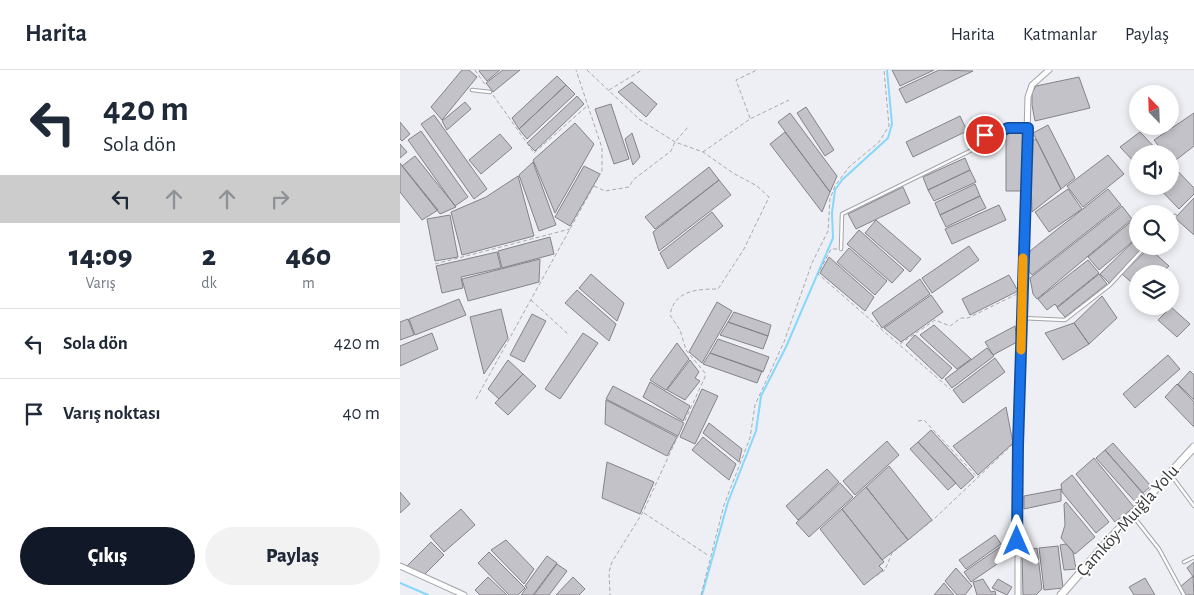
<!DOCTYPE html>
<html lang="tr">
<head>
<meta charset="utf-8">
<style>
	:root { --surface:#fff; --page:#f2f2f3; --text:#1f2937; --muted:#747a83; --line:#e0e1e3; --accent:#111827 }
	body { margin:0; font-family:"Alegreya Sans",sans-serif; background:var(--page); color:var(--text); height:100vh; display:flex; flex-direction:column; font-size:19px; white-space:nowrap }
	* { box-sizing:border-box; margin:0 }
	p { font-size:16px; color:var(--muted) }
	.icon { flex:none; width:28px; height:28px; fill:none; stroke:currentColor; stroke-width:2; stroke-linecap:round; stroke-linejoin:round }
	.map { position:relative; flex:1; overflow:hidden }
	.drawer { display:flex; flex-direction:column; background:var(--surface); width:400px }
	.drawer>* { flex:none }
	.top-card { background:#fff; color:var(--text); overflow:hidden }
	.needle { width:32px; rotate:337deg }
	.buttons { position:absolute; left:729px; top:15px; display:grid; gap:10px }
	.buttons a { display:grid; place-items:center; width:50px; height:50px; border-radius:50%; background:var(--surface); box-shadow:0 2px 8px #0003; font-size:25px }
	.pin { position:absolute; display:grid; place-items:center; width:42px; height:42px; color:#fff; margin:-21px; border:2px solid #fff; border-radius:50%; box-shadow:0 1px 5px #0007 }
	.me { position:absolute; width:55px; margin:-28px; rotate:0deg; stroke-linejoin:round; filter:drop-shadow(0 0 4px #0008) }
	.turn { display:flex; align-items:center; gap:18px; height:105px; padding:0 20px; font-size:22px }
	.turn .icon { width:65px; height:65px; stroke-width:2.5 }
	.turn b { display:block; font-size:35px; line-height:42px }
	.lanes { display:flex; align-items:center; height:48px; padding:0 20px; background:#0003; justify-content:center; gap:25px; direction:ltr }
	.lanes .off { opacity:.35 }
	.eta { display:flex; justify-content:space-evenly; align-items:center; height:85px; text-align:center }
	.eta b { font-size:30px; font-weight:800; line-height:35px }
	.cta { display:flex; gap:10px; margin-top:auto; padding:10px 20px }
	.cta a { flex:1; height:58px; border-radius:30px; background:var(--accent); color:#fff; font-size:20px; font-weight:800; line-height:58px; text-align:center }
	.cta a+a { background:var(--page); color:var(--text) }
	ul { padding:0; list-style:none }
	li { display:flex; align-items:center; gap:15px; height:70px; padding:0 20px; border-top:1px solid var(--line) }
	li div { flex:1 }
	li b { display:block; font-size:19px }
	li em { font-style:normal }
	header { display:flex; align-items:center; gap:30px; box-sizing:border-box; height:70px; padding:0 25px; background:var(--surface); border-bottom:1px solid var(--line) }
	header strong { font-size:24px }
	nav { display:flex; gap:28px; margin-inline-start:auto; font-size:18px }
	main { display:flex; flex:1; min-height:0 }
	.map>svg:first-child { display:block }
</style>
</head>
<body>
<header>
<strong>Harita</strong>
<nav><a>Harita</a><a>Katmanlar</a><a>Paylaş</a></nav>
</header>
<main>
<section class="drawer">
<div class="top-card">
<div class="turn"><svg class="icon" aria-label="left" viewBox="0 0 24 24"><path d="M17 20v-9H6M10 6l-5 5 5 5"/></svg><div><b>420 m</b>Sola dön</div></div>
<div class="lanes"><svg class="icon" aria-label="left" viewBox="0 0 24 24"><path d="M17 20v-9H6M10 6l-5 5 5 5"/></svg><svg class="icon off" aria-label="ahead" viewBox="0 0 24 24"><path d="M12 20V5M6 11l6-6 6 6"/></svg><svg class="icon off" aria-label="ahead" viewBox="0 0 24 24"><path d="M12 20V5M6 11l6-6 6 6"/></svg><svg class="icon off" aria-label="right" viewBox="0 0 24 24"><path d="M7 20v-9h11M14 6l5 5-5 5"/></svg></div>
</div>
<div class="eta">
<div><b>14:09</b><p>Varış</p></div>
<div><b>2</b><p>dk</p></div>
<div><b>460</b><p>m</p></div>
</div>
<ul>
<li><svg class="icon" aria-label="left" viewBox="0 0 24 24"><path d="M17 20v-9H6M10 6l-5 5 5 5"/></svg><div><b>Sola dön</b></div><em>420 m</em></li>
<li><svg class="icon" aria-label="arrive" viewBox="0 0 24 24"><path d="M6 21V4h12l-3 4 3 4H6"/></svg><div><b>Varış noktası</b></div><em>40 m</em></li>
</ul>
<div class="cta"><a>Çıkış</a><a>Paylaş</a></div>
</section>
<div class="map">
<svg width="794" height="525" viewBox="0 0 794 525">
	<rect width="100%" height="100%" fill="#edeff4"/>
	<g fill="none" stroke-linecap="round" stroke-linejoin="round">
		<path stroke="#85d7fb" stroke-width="2" d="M0 513 28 525
			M302 525 328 432 356 361 361 326 386 277 433 168 432 143 435 120 442 110 488 68 492 54 487 0"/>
	</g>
	<path fill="#c3c2c8" stroke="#848388" d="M62 0H69L77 7 42 50 31 37Z
		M81 0H100L87 11 79 1Z
		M103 0H120L93 22 86 13Z
		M492 0H534L500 16Z
		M539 0 573 1 506 33 499 19Z
		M157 6 166 15 119 59 112 48Z
		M679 7 690 38 635 51 632 35V23L636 16Z
		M232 12 257 34 246 47 218 22Z
		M166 15 175 24 127 69 119 59Z
		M177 26 184 34 135 81 127 73Z
		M65 32 71 39 47 60 42 51Z
		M211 34 229 89 214 94 195 39Z
		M406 37 434 80 425 86 397 43Z
		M390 43 437 106 430 122 378 52Z
		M794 43V76L772 93 770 84H765L754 70Z
		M34 45 87 119 74 129 21 54Z
		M560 46 567 61 513 87 506 72Z
		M0 52 10 64 2 71 0 69Z
		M175 53 194 74 155 143 133 90Z
		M648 55 675 108 661 119 633 63Z
		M21 61 68 127 55 136 8 70Z
		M385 62 430 122 422 142 370 74Z
		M606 62H625V121H606Z
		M740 62 761 84H738V96L720 77Z
		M232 63 240 87 233 95 225 69Z
		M100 64 112 78 81 104 69 90Z
		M636 69 661 119 632 142 630 72Z
		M0 74 7 82 0 88Z
		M708 85 724 104 683 137 667 116Z
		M15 86 56 137 40 144 2 96Z
		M565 88 570 100 528 120 523 107Z
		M133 92 156 155 139 161 119 105Z
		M0 93 38 140 22 150 0 122Z
		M770 93 794 118V124L779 139 757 116H770Z
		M184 96 200 104 170 156 155 147Z
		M309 97 319 110 255 159 245 147Z
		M570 100 576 112 534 131 528 120Z
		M118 106 134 166 62 185 51 142 86 127Z
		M319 110 331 125 259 181 253 162Z
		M575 114 580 126 540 145 535 133Z
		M503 117 510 133 456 159 448 144Z
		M668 119 682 139 649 162 635 142Z
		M708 119 721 135 632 205 628 200 630 181Z
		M580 126 586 138 546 157 540 145Z
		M794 128V165L775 148Z
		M599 135 606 150 552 174 545 159Z
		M722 136 732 149 637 229 633 224 630 208Z
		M312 142 323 156 268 199 260 183Z
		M50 145 58 187 35 191 27 149Z
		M476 150 521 189 510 202 465 163Z
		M733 150 738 155V167L699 200 688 187Z
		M459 160 504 200 492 213 447 174Z
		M150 167 154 184 102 198 98 181Z
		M738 167V176H744L709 213 700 204Z
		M569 176 579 190 532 223 522 208Z
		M449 178 487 211 475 225 437 192Z
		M749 178 769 196 761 204H738V218L722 204Z
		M97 182 101 198 61 207 63 218 42 223 36 196Z
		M429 187 474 227 465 241 420 203Z
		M140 189 139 212 68 231 62 209Z
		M688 190 699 203 657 237 655 234 647 240 638 229Z
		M191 204 224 233 217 251 179 218Z
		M699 204 707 214 665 247 657 238Z
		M609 205 618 221 570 245 562 229Z
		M520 209 530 224 482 258 472 243Z
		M177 220 216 254 209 271 165 233Z
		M531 225 543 242 501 272 484 258Z
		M702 226 717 248 689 274 674 253Z
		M59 229 66 245 15 265 9 249Z
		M317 232 332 241 302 293 289 282Z
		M771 237 790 254 777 267 758 250Z
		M101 239 108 268 84 304 70 247Z
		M334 242 371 255 368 266 328 252Z
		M132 244 146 251 124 292 110 285Z
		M8 249 14 265 0 270V252Z
		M328 252 368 266 363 279 320 265Z
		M674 253 689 274 663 290 645 263Z
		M534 255 571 289 557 299 520 265Z
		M615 256 617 272 593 285 585 272Z
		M32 263 38 279 0 296V276Z
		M183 263 198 273 160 329 145 319Z
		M515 265 552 298 542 309 506 275Z
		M318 269 369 287 363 302 310 283Z
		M277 273 289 289 266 320 250 310Z
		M587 278 594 286 552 318 545 309Z
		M310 283 362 301 357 313 303 294Z
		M768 285 780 299 735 338 723 324Z
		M595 288 605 302 563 333 553 320Z
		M108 290 123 304 99 329 88 319Z
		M290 290 299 302 295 308 300 311 285 330 267 320Z
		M790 301 794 305V330L778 314Z
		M123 304 136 316 108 345 95 333Z
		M250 312 290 336 283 351 243 327Z
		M777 314 794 332V357L765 327Z
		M213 316 284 353 278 366 206 329Z
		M302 319 318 326 295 374 280 367Z
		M206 330 277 367 267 386 205 354Z
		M606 337 613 373 578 405 553 376Z
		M309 353 342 379 339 392 303 363Z
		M531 360 574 407 561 419 518 372Z
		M303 367 336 394 329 410 292 380Z
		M487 371 499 385 455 425 443 411Z
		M518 372 556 413 548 420 510 379Z
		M713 373 751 416 743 423 705 380Z
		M705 380 746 427 738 435 696 388Z
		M694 388 734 437 715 452 676 404Z
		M207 392 254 412 240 444 202 428Z
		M489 396 532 450 508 470 466 417Z
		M427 399 439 412 398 450 386 436Z
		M672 405 709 452 696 463 662 422 661 414Z
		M440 413 453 427 409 467 396 453Z
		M466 417 508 470 482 490 442 439Z
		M661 419V431L624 439V426Z
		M0 422 10 434 0 443Z
		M666 432 695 467 675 484 661 468 665 455 664 434Z
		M61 439 75 455 44 482 30 466Z
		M442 439 484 492 479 496 483 500 464 515 420 459Z
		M595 465 601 474 566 499 559 490Z
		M106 470 134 499 124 514 91 480Z
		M31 472 44 485 22 507 5 498Z
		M606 473 613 483 571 512 564 502Z
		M666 474 673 482 676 499 664 500 660 475Z
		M658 476 663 518 644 520 639 478Z
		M637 478 642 519 636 525H623L622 482Z
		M89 482 125 518 118 525H109L78 493Z
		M147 486 157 493 133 525H121L127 517 125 516Z
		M794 492V508L787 498Z
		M157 494 167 501 149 525H134Z
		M556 498 572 516 565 525H557L545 511Z
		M793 506 794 525H786L780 517Z
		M88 507 107 525H80L75 520Z
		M173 507 185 519 179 525H156Z
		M745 508 755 525H734L729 517Z
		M583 509 591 522 595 521 596 525H577L573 512Z
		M598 509 612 517 607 525 592 518Z
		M544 513 554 525H534Z"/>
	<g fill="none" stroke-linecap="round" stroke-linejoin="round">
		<g stroke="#a2a4a9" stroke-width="4.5">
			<path id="service" d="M72 20 90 22
				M770 151 775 146
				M441 179 442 144 576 78 573 73 575 68C591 62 609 58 626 58
				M622 248 665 250 710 215 746 176
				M771 405 794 436
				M733 446 759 479 784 525
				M784 492 794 487"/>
		</g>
		<g stroke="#a2a4a9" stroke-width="7">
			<path id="minor" d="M0 496 64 525
				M618 525V375L628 27 632 15 649 0"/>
		</g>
		<g stroke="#a2a4a9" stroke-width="9">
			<path id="tertiary" d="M661 525 708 471 794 377"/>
		</g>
		<path stroke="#a7a9ad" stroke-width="1" stroke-dasharray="4 2.5" stroke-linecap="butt" d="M75 0 86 16
			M187 0 239 49 275 72 303 82 333 103 357 116 369 127 344 179 318 219C298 219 274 220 270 245L280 260 286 280 305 303V307L243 442 212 492 209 502 210 525
			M209 20 242 0
			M93 25 134 83 187 36
			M350 48 336 10 357 0
			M303 82 350 49 389 30
			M194 116 205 121 229 117 233 110 271 81 275 72 288 57
			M437 179H431L418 204 550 319
			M35 194 170 159
			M131 230 169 265
			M500 274 535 250 550 256 561 248H568L617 224
			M76 329 202 101V78L176 0
			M518 351 524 350 578 408
			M244 443 309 486
			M476 506 485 500 492 483 534 449 612 375
			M301 525 324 435 350 368 355 335 384 272 412 193 428 161 430 129 435 116 449 97 479 72 489 56 484 0"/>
		<use href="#service" stroke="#fff" stroke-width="2.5"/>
		<use href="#minor" stroke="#fff" stroke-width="5"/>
		<use href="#tertiary" stroke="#fff" stroke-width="7"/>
	</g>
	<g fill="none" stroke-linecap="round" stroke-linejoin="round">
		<g stroke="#114b97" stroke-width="12">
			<path id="route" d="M585 65H592L608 58H628L618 375 617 471"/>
		</g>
		<use href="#route" stroke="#1a73e8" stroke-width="9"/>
		<path stroke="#f59e0b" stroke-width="9" d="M621 280 623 188"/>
	</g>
	<g text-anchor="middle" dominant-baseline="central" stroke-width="4" stroke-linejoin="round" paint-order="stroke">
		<g font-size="18" fill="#37383a" stroke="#fff">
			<text transform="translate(728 451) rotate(-48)">Çamköy-Muığla Yolu</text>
		</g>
	</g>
</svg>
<div class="buttons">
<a><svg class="needle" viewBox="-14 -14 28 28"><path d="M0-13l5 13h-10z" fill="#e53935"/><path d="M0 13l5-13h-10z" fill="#747a83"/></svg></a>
<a><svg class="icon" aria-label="sound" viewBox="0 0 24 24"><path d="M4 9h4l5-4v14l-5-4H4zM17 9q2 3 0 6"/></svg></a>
<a><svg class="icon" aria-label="search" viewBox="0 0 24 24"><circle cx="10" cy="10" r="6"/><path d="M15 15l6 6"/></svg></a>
<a><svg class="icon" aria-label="layers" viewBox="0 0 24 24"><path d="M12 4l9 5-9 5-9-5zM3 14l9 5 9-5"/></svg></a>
</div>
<div class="pin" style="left:585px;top:65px;background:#d93025"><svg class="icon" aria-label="arrive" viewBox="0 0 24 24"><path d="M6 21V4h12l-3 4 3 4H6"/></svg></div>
<svg class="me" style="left:617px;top:471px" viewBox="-20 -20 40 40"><path d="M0-17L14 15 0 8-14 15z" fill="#1a73e8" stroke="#fff" stroke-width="4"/></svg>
</div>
</main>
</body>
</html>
